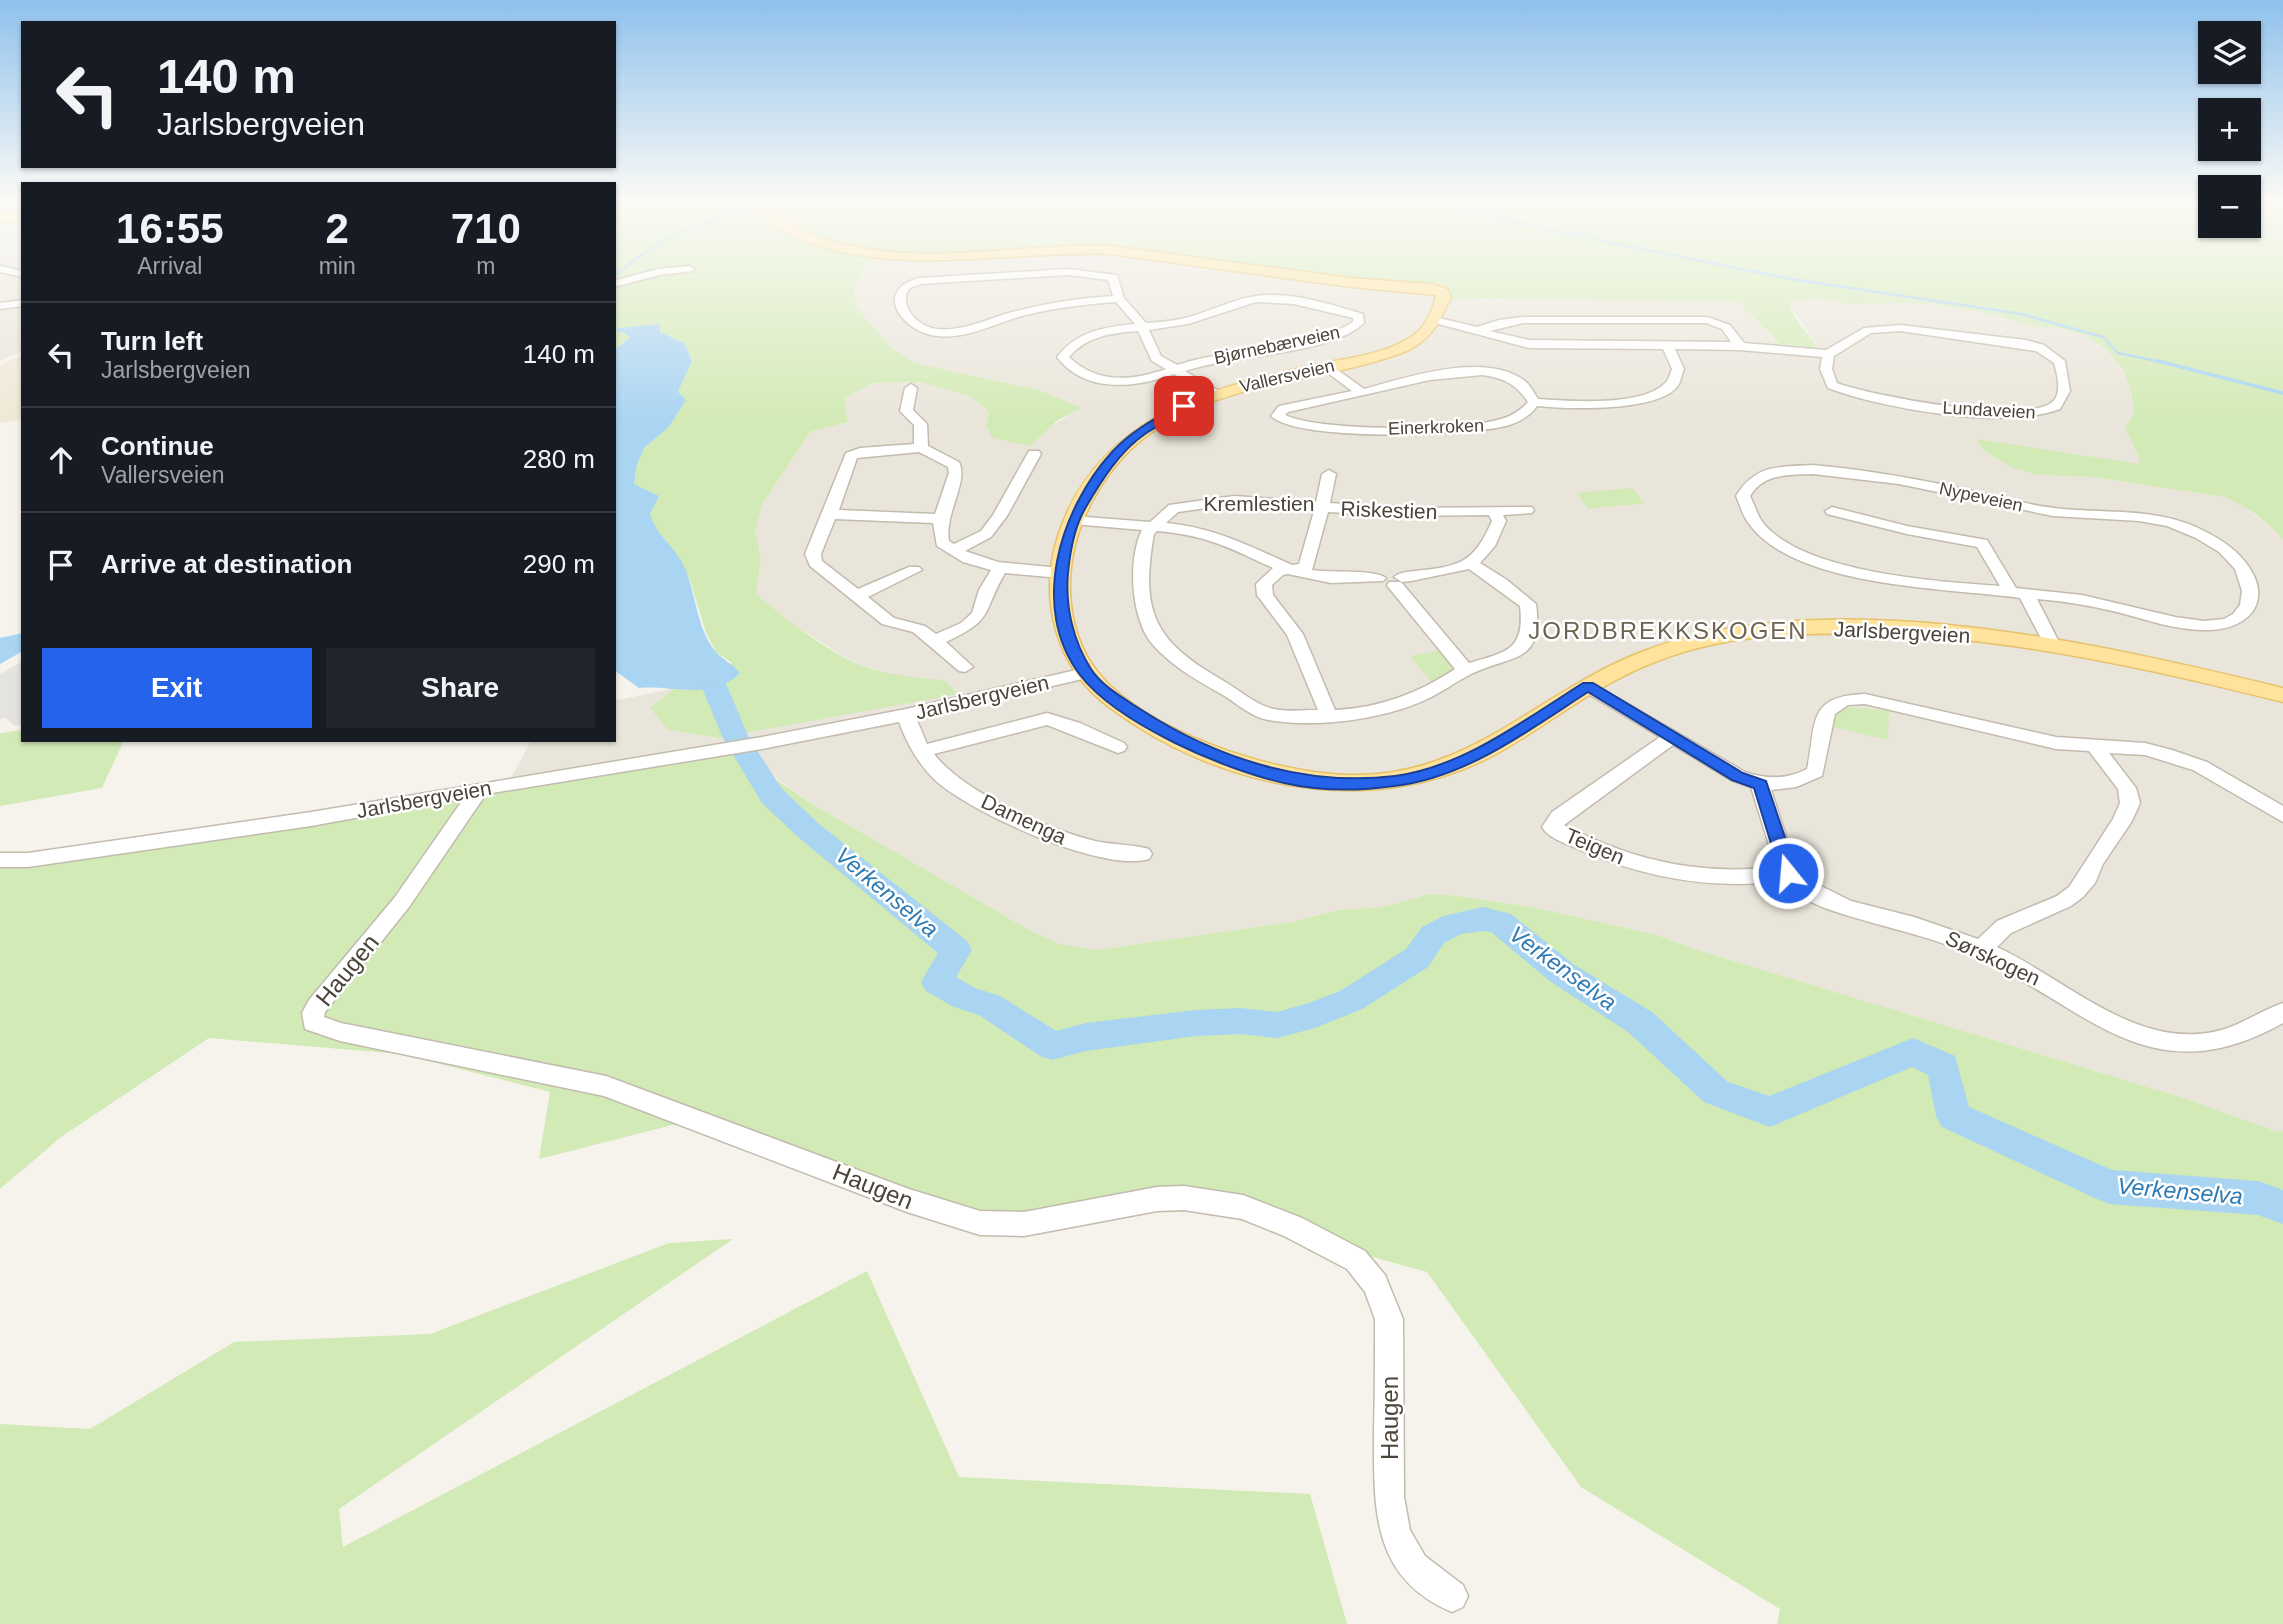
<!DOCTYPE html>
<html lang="en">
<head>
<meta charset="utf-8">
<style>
	:root { --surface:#171b24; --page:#20242c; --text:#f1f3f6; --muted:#9ea1a6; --line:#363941; --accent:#2563eb }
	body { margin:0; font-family:Arial,sans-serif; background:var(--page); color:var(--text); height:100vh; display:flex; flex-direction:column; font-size:26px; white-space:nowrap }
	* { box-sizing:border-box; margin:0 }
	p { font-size:23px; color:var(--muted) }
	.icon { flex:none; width:38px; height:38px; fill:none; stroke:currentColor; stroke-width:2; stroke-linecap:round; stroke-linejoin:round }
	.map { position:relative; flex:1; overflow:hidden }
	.details { position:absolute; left:21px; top:182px; width:595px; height:560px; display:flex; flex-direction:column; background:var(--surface); border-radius:0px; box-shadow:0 2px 5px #0004 }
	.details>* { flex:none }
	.hud { position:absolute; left:21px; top:21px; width:595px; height:147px; border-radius:0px; box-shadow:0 2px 5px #0004; background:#171b24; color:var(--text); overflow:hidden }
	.tools { position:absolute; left:2198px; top:21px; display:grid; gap:14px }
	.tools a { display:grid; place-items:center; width:63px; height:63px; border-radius:0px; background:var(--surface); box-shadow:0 2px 5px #0004; font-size:35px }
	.pin { position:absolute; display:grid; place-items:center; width:60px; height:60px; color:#fff; margin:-30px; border-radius:14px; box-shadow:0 4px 10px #0006 }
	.me { position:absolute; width:77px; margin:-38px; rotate:343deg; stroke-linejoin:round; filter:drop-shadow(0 0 5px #0008) }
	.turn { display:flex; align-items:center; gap:24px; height:147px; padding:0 21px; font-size:32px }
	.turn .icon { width:91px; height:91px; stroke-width:2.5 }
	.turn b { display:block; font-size:49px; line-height:60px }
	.eta { display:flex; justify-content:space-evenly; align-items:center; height:119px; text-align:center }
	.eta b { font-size:42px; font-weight:800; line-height:49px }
	.action { display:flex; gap:14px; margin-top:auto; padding:14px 21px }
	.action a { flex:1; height:80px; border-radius:0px; background:var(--accent); color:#fff; font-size:28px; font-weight:800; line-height:80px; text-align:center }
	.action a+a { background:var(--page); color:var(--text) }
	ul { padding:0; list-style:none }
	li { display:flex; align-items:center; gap:21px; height:105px; padding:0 21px; border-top:2px solid var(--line) }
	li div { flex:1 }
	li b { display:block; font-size:26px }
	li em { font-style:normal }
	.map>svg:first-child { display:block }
</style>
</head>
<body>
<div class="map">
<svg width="2283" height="1624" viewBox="0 0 2283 1624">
	<rect width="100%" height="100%" fill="#f6f3ec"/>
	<path fill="#eae5da" d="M0 198H23V351L0 361Z
		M1076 246 1369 284 1451 290V300L1479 298 1740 302 1759 320 1772 337 1800 347H1818L1787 301 1825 299 1853 306 1873 303 1936 304 1994 315 2030 326 2060 328 2084 335 2106 349 2124 371 2131 392 2134 414 2125 428 2139 457V465L1977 439 2038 475 2092 477 2224 497 2238 502 2276 531 2283 540V1131L2278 1132 2187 1099 1694 949 1657 935 1532 907 1458 896 1430 894 1383 907 1338 910 1292 922 1097 950 1060 944 1029 930 814 805 766 771 508 784 531 740H614V698L619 700 675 688 651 708 668 730 718 738 890 674 863 666 843 656 786 620 756 594 761 559 755 531 762 505 810 432 848 422 844 399 873 383 919 382 972 397 989 412 986 426 1048 428 1081 408 1039 390 915 363 893 349 857 308 854 290 866 266 880 255 977 253Z"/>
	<path fill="#efe8d6" d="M23 355V419L0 423V365Z"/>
	<path fill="#d2eab5" d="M614 198H2210V226H2249V198H2283V540C2269 522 2245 505 2224 497L2092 477 2038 475 2013 468 1983 450 1977 439 2139 464V457L2125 428 2134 413 2131 392 2124 371 2106 349 2084 335 2060 328 2030 326 1994 315 1936 304 1873 303 1853 306 1825 299 1788 301 1795 317 1818 348 1780 344 1739 302 1479 298 1451 300 1450 290 1369 284 1076 246 977 253 880 255 866 266 854 290 857 308 893 349 915 363 1039 390 1082 408 1058 420 1030 446 993 438 986 426 989 412 972 397 919 382 873 383 844 399 848 422 810 432 762 505 755 531 761 559 756 594C785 619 830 654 865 667 891 676 919 677 946 681L958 694 718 738 668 730 650 708 675 688 687 690 732 663 716 652 706 633 690 580 665 539 654 528 642 489 634 484 637 464 644 448 668 428 678 392 692 361 684 343 660 332 661 328 624 333 630 338 614 350V302L617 299 614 298Z
		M1632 488 1645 503 1588 509 1577 493Z
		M1443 650 1454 665 1455 671 1434 685 1410 656Z
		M1847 707 1889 711 1888 740 1828 726 1835 714Z
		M23 730V740H124L102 788 0 806V733Z
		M739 755 814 805 1029 930 1060 944 1097 950 1292 922 1338 910 1383 907 1430 894 1458 896 1532 907 1657 935 1694 949 2187 1099 2278 1132 2283 1131V1624H1777L1780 1609 1581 1487 1427 1272 1140 1193 995 1220 700 1118 539 1159 550 1092 401 1054 209 1038 61 1137 0 1189V866L548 777Z
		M733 1239 339 1509 343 1547 867 1271 959 1477 1310 1494 1347 1624H0V1424L90 1429 234 1342 430 1334 669 1243Z"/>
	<path fill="#e5e3e0" d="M23 661V724L15 726 5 718 0 719V674Z"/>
	<path fill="#a9d4f2" d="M660 324V332L684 343 692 361 678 392 686 400 668 428 644 448 637 464 634 484 659 496 650 514C655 532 670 543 680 559 697 587 694 626 716 652 723 660 733 664 740 673 713 701 673 685 639 688L614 670V350L630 338 624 333 616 331 618 328Z
		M23 633V651L0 664V638Z"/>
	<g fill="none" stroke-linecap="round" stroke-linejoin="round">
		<path stroke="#a9d4f2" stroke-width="2.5" d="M1415 198 1563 233 1585 235 1592 239 1791 279 2021 314 2103 337 2118 353 2166 363
			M614 277C663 231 718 218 780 198"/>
		<path stroke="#a9d4f2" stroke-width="3.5" d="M2158 361 2283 393"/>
		<path fill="#a9d4f2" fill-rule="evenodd" d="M715 680 724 682 728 688 749 738 782 789 818 823 967 941 972 950 956 977 975 988 1000 996 1056 1031 1086 1023 1196 1010 1240 1008 1277 1012 1309 1003 1340 991 1406 949 1422 927 1443 916 1483 907 1511 914 1573 964 1652 1012 1728 1082 1769 1096 1913 1038 1955 1056 1969 1107 2112 1170 2258 1181 2283 1190V1224L2258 1215 2110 1204 2097 1199 1942 1127 1936 1116 1928 1075 1912 1067 1770 1127 1704 1102 1628 1032 1551 982 1491 932 1483 931 1461 934 1444 943 1428 967 1362 1009 1315 1028 1277 1038 1240 1034 1196 1036 1086 1051 1052 1060 1040 1056 979 1015 954 1007 926 991 921 982 938 953 798 837 762 803 723 738 702 688 706 682Z"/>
		<g stroke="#c2bbae" stroke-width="3">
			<path id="minor" d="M0 266 23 271V277L0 272Z
				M689 266 694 269 693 271 659 275 614 287V281L658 269Z
				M1068 269 1117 275 1124 298 1146 323C1160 322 1175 321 1189 317 1211 311 1233 299 1256 296 1291 291 1330 304 1363 314L1364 323C1331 355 1231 355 1185 371L1219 391 1221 394 1215 398 1174 374C1136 388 1085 394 1057 357 1077 331 1104 327 1135 324L1116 302C1086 304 1055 308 1026 315 997 322 967 340 937 336 904 333 871 291 919 278ZM1068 275 1108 280 1113 296C1080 298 1048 303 1016 311 991 317 964 332 937 329 923 328 904 313 906 297 906 288 913 287 921 284ZM1256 302 1294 304 1353 318V322C1302 354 1233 346 1177 365L1161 356 1149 330 1188 324ZM1138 331 1152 361 1166 369C1132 381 1097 384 1069 357 1087 336 1112 333 1138 331Z
				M23 300V306L0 309V303Z
				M1435 317 1477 327 1499 320 1523 317H1707L1730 325 1744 343 1826 350 1864 328 1900 325 2026 340 2044 345 2065 361 2070 391 2060 409C2004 430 1884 409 1828 388L1820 369 1822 357 1740 350 1675 349 1684 369C1682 373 1681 380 1679 384 1662 413 1567 409 1537 406 1529 417 1519 422 1506 426 1467 436 1298 442 1271 416L1279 406 1352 391 1324 370V364L1328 363 1364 389C1408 377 1485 351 1525 381 1530 385 1534 393 1538 399 1569 401 1642 407 1665 383 1669 380 1670 373 1672 369L1663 349 1529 348 1431 322 1429 320ZM1523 323H1706L1722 329 1731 342 1529 340 1490 331ZM1900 331 2036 351 2054 363C2057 374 2063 395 2051 403 2020 424 1873 396 1837 383L1832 369 1834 356 1871 333ZM1482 375C1503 378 1515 383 1528 402 1520 411 1511 416 1501 419 1462 431 1321 432 1285 415L1288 412 1430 380Z
				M911 384 917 388 913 410 927 424 928 446 959 462C969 482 944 514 949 541L954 544 981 531 993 515 1029 451H1039L1041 454 1007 516 991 537 965 551 998 562 1060 568 1068 573 1060 578 1005 573C981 615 995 619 946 642L973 667 965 672 959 671 913 632 882 624 810 566 805 554 846 453 860 448 914 444V425L900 411 905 388ZM919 452 948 467 949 473 935 514 839 510 857 458ZM835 519 933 523 937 546 963 562 991 570 979 590 972 613 961 623 936 634 925 626 894 618 868 597 922 570 919 567H909L858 589 822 561 821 554Z
				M1813 465C1858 469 1901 476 1945 485 1981 492 2017 503 2054 508 2102 514 2150 507 2196 527 2211 534 2228 543 2240 556 2277 595 2254 631 2204 630 2176 630 2147 620 2121 613 2093 606 2065 601 2037 599L2061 646 2059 650H2047L2020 598C1948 588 1797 588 1750 525 1743 517 1740 505 1736 496 1756 464 1779 467 1813 465ZM1813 474 1899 484 2053 516 2139 521 2167 526 2196 538 2219 552 2235 569 2242 591 2240 605 2233 614 2224 619 2204 621 2175 617 2082 595 2016 588 1987 540 1907 526 1832 507 1825 511 1827 514 1907 534 1977 547 2000 586C1940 582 1798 573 1761 520 1757 513 1754 504 1750 496 1764 473 1789 475 1813 474Z
				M1329 470 1336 474 1330 503 1403 508 1532 507 1534 510 1532 513 1503 515 1506 521 1495 546 1480 563 1507 580 1536 604C1544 665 1512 654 1471 674 1455 682 1441 693 1425 700 1381 720 1316 728 1269 720 1253 718 1236 703 1223 695 1198 681 1173 667 1154 646 1131 621 1127 560 1142 530L1073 524 1066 520 1073 516 1150 522 1169 505 1234 496 1316 502 1322 474ZM1234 504 1314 511 1299 564 1292 565C1250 546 1212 527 1166 523L1178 512ZM1328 512 1403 516 1489 515 1492 521C1473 564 1460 566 1415 571 1407 572 1400 572 1394 577L1402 582 1411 581 1469 569 1520 606C1525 650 1507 652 1469 663L1401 582H1389L1387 585 1389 588 1455 669C1419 693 1379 708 1335 710L1303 634 1273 595 1272 585 1283 575 1288 574 1331 583 1383 581 1386 578C1376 569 1329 573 1312 570ZM1157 531C1206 535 1230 548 1273 568L1256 584 1257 595 1287 635 1318 710C1304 710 1287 712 1274 709 1257 706 1238 689 1222 680 1154 641 1140 612 1154 534Z
				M1085 668 1094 673 1091 677 916 718 927 744 1047 713 1080 723 1124 743 1127 747 1124 751 1118 753 1047 725 934 754C963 792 1049 830 1095 841 1113 845 1132 844 1149 849L1152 854 1149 859C1102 873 972 813 936 781 919 765 907 744 899 722L762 749 486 794 409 907 325 1012 324 1017 341 1023 606 1076 909 1189 980 1211 1024 1212 1157 1187 1184 1186 1243 1195 1302 1218 1365 1251 1385 1275 1403 1319 1404 1497 1410 1530 1425 1556 1463 1585 1468 1596 1463 1607 1452 1612C1370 1578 1374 1506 1374 1431 1375 1394 1375 1356 1375 1319L1365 1292 1347 1269 1284 1236 1242 1219 1184 1210 1157 1211 1024 1236 980 1235 907 1212 604 1096 340 1041 305 1029 302 1013 309 1000 395 897 464 798 311 826 28 867H0V853H28L311 812 762 737 906 709Z
				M1588 681 1745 772C1766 779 1786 780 1807 769 1817 723 1806 696 1865 694L2056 737 2145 743 2172 750 2207 762 2283 806V822L2193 770 2145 755 2109 753 2136 788 2140 803 2132 821 2103 864 2095 883 2083 897 2071 906 2011 933 1997 947C2064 978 2134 1048 2213 1032 2239 1027 2259 1011 2283 1003V1023C2147 1099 2087 1005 1970 954 1923 933 1871 925 1822 907L1807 900 1784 881C1712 890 1644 878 1578 849 1567 844 1548 838 1542 827L1552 812 1660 737 1582 690 1579 686ZM1865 704 2056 749 2089 751 2118 789 2120 803 2113 819 2069 887 2057 896 1997 921 1978 939 1914 917 1851 901 1807 879 1797 870 1771 790 1796 787 1822 776 1835 714 1848 705ZM1673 745 1731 780 1751 787 1776 867C1701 876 1630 860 1564 825Z"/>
		</g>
		<g stroke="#e6c16a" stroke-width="3">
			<path id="major" d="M741 198C764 198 778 216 797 227 812 236 830 242 847 245 932 265 1024 243 1110 246L1351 278 1432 284 1447 289 1451 297C1439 322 1433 338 1407 351 1316 386 1206 379 1130 450 1101 479 1078 520 1072 560 1066 598 1073 641 1097 671 1143 731 1275 774 1349 775 1471 778 1538 691 1644 651 1829 581 2096 643 2283 688V702C2114 660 1939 621 1764 637 1713 641 1663 655 1618 679 1575 701 1538 731 1496 754 1373 821 1218 789 1109 707 1056 668 1038 599 1058 536 1096 419 1207 388 1314 365 1346 358 1386 355 1414 335 1427 325 1433 309 1436 295L1351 287 1110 254C991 249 835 294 741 198Z
				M23 213V221L0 222V214Z"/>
		</g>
		<use href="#minor" fill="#fff" fill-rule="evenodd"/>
		<use href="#major" fill="#ffe39c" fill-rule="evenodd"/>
	</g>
	<linearGradient id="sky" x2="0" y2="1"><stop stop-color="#8fc1ec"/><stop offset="0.47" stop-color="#fbfaf6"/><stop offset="1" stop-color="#fbfaf6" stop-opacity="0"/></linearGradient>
	<rect width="2283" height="425" fill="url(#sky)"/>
	<path fill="#2563eb" stroke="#184099" stroke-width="2" d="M1181 404 1190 406C1177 418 1159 424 1145 434 1120 451 1101 481 1086 507 1074 527 1070 551 1068 573 1065 606 1073 641 1091 669 1102 686 1123 698 1140 709 1216 758 1304 787 1395 776 1463 767 1526 719 1583 683H1593L1743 773 1766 781 1797 873 1794 878H1782L1780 873 1754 788 1732 780 1588 692C1529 730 1466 778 1394 786 1359 791 1319 791 1284 783 1225 770 1118 724 1080 675 1029 608 1060 509 1112 452 1131 431 1156 418 1181 404Z"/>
	<g text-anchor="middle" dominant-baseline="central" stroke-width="5" stroke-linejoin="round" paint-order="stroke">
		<g font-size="18" fill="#4b4439" stroke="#fff">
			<text transform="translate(1277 345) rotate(-12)">Bjørnebærveien</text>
			<text transform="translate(1287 376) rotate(-13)">Vallersveien</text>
			<text transform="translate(1989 410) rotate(3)">Lundaveien</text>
			<text transform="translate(1436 427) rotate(-2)">Einerkroken</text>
			<text transform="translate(1981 497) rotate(12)">Nypeveien</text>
		</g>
		<g font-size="21" fill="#4b4439" stroke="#fff">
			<text x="1259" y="503">Kremlestien</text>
			<text transform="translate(1389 510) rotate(2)">Riskestien</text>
			<text transform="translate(1902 632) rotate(3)">Jarlsbergveien</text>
			<text transform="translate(982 697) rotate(-13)">Jarlsbergveien</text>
			<text transform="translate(424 799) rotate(-10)">Jarlsbergveien</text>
			<text transform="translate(1024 819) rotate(25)">Damenga</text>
			<text transform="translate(1595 846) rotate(23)">Teigen</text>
			<text transform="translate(1993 958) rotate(25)">Sørskogen</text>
		</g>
		<g font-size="23" font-style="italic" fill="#2e7ab2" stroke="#fff">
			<text transform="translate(887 892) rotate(40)">Verkenselva</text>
			<text transform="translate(1563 968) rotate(36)">Verkenselva</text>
			<text transform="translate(2180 1191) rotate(5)">Verkenselva</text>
		</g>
		<g font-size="24" letter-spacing="2" fill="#6e6250" stroke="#fff">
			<text x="1668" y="630">JORDBREKKSKOGEN</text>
		</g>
		<g font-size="24" fill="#4b4439" stroke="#fff">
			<text transform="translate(347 970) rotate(-51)">Haugen</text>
			<text transform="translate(873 1186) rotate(22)">Haugen</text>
			<text transform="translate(1389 1418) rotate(-90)">Haugen</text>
		</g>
	</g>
</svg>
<div class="tools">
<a><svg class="icon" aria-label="layers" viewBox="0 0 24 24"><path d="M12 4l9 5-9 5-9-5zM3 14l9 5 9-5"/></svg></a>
<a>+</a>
<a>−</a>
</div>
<div class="pin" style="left:1184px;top:406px;background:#d93025"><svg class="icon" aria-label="arrive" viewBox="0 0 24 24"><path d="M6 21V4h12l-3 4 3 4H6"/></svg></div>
<svg class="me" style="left:1788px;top:873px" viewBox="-20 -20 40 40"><circle r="17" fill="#2563eb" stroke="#fff" stroke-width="3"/><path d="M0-11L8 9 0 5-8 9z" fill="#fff"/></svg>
<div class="hud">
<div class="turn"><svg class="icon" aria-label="left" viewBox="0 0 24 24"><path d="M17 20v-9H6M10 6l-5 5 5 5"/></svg><div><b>140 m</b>Jarlsbergveien</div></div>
</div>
<section class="details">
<div class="eta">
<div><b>16:55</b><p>Arrival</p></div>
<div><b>2</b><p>min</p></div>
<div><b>710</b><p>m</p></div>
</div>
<ul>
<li><svg class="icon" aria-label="left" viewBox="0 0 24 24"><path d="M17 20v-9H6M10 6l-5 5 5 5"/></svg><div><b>Turn left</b><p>Jarlsbergveien</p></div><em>140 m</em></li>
<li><svg class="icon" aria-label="ahead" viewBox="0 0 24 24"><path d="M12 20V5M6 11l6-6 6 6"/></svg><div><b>Continue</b><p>Vallersveien</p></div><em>280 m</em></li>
<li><svg class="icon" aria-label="arrive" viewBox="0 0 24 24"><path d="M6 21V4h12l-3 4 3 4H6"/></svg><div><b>Arrive at destination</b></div><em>290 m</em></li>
</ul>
<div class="action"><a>Exit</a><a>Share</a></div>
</section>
</div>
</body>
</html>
